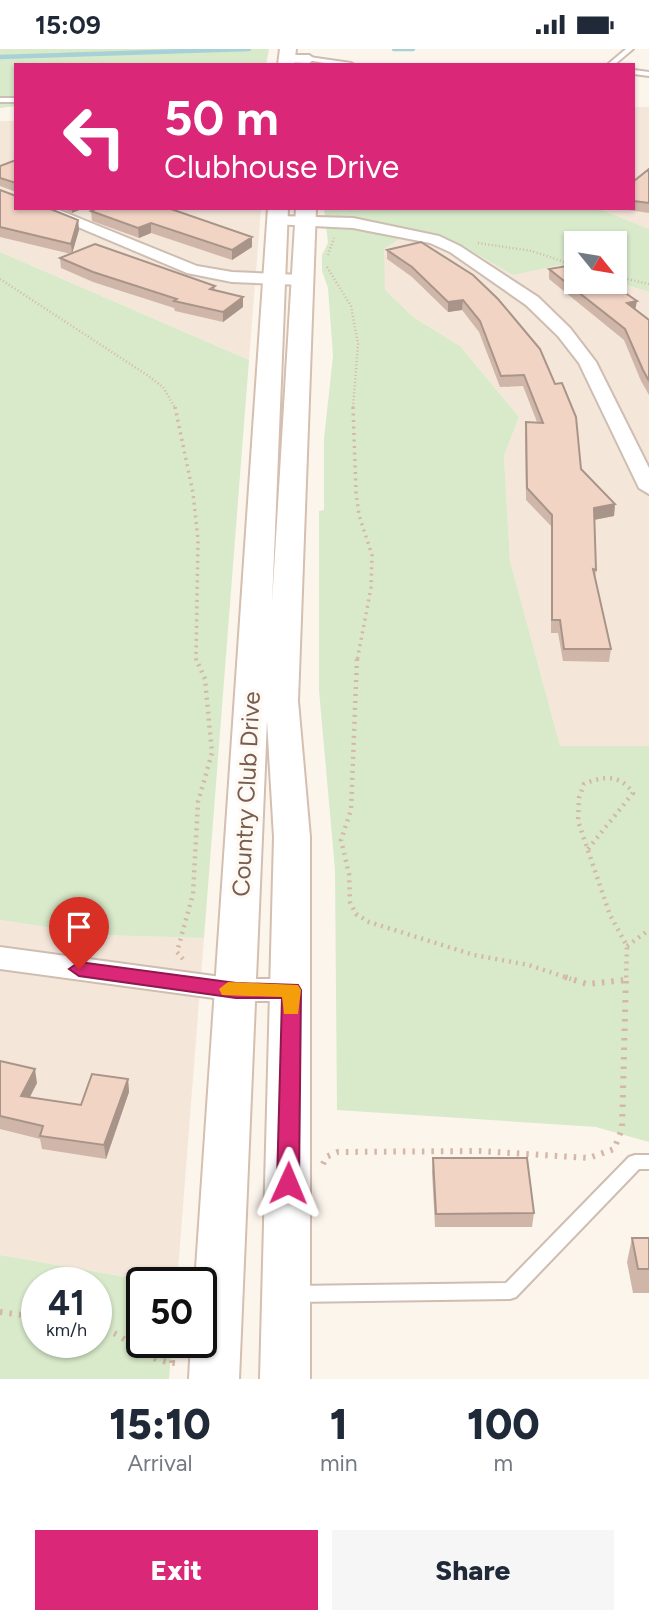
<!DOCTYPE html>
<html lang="en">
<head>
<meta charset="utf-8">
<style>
	:root { --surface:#fff; --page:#f6f6f7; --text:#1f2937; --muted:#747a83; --accent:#db2777 }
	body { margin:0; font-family:Figtree,sans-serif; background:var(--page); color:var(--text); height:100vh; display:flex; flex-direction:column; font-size:26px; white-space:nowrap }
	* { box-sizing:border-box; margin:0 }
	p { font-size:23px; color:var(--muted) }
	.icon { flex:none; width:38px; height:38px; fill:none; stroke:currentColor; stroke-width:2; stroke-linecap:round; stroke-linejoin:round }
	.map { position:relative; height:1330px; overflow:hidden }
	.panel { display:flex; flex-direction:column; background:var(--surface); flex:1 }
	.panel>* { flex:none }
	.banner { position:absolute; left:14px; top:14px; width:621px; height:147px; border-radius:0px; box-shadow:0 2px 5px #0004; background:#db2777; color:#fff; overflow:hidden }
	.needle { width:46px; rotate:120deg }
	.fabs { position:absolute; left:564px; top:182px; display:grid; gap:14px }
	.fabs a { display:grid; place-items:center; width:63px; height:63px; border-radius:0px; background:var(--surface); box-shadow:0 2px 5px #0004; font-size:35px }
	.speed { position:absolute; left:21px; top:1218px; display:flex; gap:14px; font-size:35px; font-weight:700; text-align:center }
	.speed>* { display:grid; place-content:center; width:91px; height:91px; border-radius:50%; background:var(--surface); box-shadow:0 2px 5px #0004; line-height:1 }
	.speed small { font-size:18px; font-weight:400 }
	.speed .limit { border:4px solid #111; border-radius:10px; background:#fff; color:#111 }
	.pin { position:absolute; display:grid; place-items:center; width:60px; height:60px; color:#fff; margin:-72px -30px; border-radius:50% 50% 50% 0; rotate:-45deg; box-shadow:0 0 7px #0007 }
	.pin .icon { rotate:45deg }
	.me { position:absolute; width:77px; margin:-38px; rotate:1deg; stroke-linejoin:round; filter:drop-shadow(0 0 5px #0008) }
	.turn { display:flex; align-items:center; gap:24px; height:147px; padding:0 35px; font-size:32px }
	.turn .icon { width:91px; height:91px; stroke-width:2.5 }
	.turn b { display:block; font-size:49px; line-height:60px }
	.eta { display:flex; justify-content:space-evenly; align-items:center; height:119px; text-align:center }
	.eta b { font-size:42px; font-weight:800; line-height:49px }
	.cta { display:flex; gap:14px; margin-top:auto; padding:14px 35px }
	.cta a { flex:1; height:80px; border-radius:0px; background:var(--accent); color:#fff; font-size:28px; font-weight:800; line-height:80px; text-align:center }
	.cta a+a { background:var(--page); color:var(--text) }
	.status { display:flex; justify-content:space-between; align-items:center; height:49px; padding:0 35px; background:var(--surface); direction:ltr }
	.status svg { height:19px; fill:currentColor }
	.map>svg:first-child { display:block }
</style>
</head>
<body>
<div class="status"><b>15:09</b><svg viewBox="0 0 49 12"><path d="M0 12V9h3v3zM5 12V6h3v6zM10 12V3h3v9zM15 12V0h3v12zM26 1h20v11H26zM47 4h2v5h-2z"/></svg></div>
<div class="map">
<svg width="649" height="1330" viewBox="0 0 649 1330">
	<rect width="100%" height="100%" fill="#fcf5ec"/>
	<path fill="#f4e7da" d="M634 58H649V180L597 159H634Z
		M0 72H16V159H261L249 311 0 203Z
		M414 179 453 193 513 225 559 216 576 221V233L614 232 649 243V697L560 698 510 512 504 407 519 368 460 297 413 268 384 241V200Z
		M0 871 100 886 204 889 177 1234H160L0 1206Z"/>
	<path fill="#d8eaca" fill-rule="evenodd" d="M0 0H269L266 16H16V57L0 59Z
		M324 159H597L649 180V243L614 232V194H576V221L559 216 513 226 466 199 414 180 384 200 385 241 413 268 460 297 519 368 504 407 510 512 560 697H649V1093L596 1078 337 1061 335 821 319 641V462L324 461V390L333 307 328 239 322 222V206L328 194Z
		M0 203 249 311 204 889 100 886 0 871Z
		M0 1206 160 1234H142V1293H172L169 1330H0ZM37 1234H96V1293H37Z"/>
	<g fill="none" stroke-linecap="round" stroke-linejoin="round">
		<path stroke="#a7d1d7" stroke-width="4.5" d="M394 0H413
			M0 8 249 0"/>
		<g stroke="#cebdb1" stroke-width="4">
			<path id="lane" d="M626 0H633L614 16H607Z
				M309 8 351 14 354 16H337L307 11Z
				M634 21 649 23V27L634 25Z
				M0 49H16V53H0Z
				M635 1106H649V1120H639L516 1248 510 1250 295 1253 289 1251 286 1245 289 1239 295 1237 506 1234 629 1108Z"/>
		</g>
		<g stroke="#cebdb1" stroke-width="4">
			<path id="street" d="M287 6H309L315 10 309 14 283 13 281 10Z
				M33 159H54L197 217 232 223 302 226 310 231 302 236 232 233 187 224Z
				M278 167 353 169 439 187 460 197 538 248 570 279 596 313 649 419V445L639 439 579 314 558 287 526 256 450 203 430 194 353 179 273 175V169Z
				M0 898 236 930H292L303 933 307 941 303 949 292 952H236L0 920Z"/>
		</g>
		<g stroke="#d4bfb1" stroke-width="4">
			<path id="secondary" d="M280 0H296L294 16H278Z
				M268 159H288L272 555 296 159H316L298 652 310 788V1330H260L274 788 267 671 239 1330H189L191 1293H201V1234H195Z"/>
		</g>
		<path stroke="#d6b7a7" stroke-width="2.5" stroke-dasharray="1 2.5" stroke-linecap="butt" d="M478 194 532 202 576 217
			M328 206 334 189
			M327 218 351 257 358 295 353 359
			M614 227 649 235
			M0 230 147 326 163 338 175 359"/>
		<path stroke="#d6b7a7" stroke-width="3.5" stroke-dasharray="2 4.5" stroke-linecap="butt" d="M175 358 193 444 198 490 196 612
			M353 358 356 444 359 466 372 506 371 539 357 612"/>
		<path stroke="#d6b7a7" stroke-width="4.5" stroke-dasharray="2 5" stroke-linecap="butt" d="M357 610 351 761 341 791 349 825 350 853 356 865 369 873 474 906 529 916 571 930
			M588 800 633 744C620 725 603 727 584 735L579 749 578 772 610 866 627 897 626 930
			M627 897 649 881
			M183 910 177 903 193 845 198 753 212 704 205 630 196 610"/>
		<path stroke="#d6b7a7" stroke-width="6" stroke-dasharray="2.5 7" stroke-linecap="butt" d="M565 928 587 935 626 931
			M323 1115 326 1108 338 1103 480 1102 589 1109 614 1100 622 1080 626 928
			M0 1263 37 1268
			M96 1278C133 1286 140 1314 179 1314
			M172 1314 174 1293"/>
		<use href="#lane" fill="#fff" fill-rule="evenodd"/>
		<use href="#street" fill="#fff" fill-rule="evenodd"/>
		<use href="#secondary" fill="#fff" fill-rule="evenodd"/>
	</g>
	<path fill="#cfb6a9" d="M16 111V143L0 137V117Z
		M649 120V164L622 160 634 159V132Z
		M0 141 78 171 79 181 72 204 215 237V242L243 248V258L223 273 175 262 174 259 93 233 61 219 60 209 71 205 0 188Z
		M61 159H84L72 164Z
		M97 159H242L241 160 169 159 252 198 232 211 151 184 139 189 92 172 91 162Z
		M387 201 473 226 581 420 615 455 614 467 594 471 596 521 595 530 611 600 609 613 563 612 558 584H551V477L526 451 525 384 526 373H537L523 337 500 338 479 283 462 261 448 263 412 228 387 210Z
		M549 220 636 261 649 271V346L641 332 624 291 549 230Z
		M0 1012 37 1034 30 1048 81 1056 128 1030 129 1043 106 1110 42 1100 40 1090 0 1080Z
		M433 1109 534 1164 532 1178H435L432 1123Z
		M632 1189H649V1244H633L627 1213Z"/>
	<path fill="#a99489" d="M72 159H84L72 164Z
		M78 171 79 181 72 205 71 195Z
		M151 174V184L139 189 138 179Z
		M252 188V198L232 211V201Z
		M243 248V258L223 273V263Z
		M463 251 462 261 448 263V253Z
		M637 252 635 262 627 254Z
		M615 455 614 467 593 471 594 459Z
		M35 1020 37 1034 23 1061 21 1047Z
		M128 1030 129 1043 106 1110 104 1096Z"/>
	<path fill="#f1d4c4" stroke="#a99489" stroke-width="2" d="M16 111V134L0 129V117Z
		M649 120V154L634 152V132Z
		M0 141 16 147V159H48L78 171 71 195 0 178Z
		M97 159H168L252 188 232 201 151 174 138 179 91 162Z
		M421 193 473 226 498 250 540 300 555 335 562 334 576 368 581 420 615 455 594 459 596 521 593 520 611 600H564L560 571H552V466L527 439 526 373 543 374 524 326 501 327 480 272 463 251 448 253 412 218 387 201Z
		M95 195 215 237 210 240 243 248 223 263 174 252 177 250 93 223 60 209Z
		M573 216 576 218V233H609L637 252 627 254 649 271V332L643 321 625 280 549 220Z
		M0 1012 35 1020 21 1047 81 1056 92 1025 128 1030 104 1096 40 1087 43 1077 0 1067Z
		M433 1109H527L534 1164 436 1165Z
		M632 1189H649V1220H638Z"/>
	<path fill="#db2777" stroke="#8e194d" stroke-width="2" d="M79 913 236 934 298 936 301 941 299 1134 295 1140 288 1143 280 1140 277 1134 282 949H236L79 927 69 920Z"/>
	<path fill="#f59e0b" d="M228 933 298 936 301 941 298 965H284L282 948 222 946 219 940Z"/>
	<g text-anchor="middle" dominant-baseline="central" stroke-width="7" stroke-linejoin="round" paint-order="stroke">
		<g font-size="24" fill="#775c4f" stroke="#fef9f2">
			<text transform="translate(246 745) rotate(-87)">Country Club Drive</text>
		</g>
	</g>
</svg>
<div class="fabs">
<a><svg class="needle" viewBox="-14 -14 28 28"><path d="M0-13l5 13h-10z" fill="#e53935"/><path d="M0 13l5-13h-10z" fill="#747a83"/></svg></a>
</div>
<div class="speed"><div>41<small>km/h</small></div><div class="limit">50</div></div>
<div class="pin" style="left:79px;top:920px;background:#d93025"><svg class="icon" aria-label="arrive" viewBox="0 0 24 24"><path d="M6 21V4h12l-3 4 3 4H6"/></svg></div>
<svg class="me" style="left:288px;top:1134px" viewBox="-20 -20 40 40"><path d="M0-17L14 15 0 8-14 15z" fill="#db2777" stroke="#fff" stroke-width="4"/></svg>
<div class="banner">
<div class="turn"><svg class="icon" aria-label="left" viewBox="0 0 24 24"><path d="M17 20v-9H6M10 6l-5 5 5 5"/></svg><div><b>50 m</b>Clubhouse Drive</div></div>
</div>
</div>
<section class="panel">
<div class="eta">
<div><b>15:10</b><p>Arrival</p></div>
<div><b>1</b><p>min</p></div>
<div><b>100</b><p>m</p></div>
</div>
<div class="cta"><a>Exit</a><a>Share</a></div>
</section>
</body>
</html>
